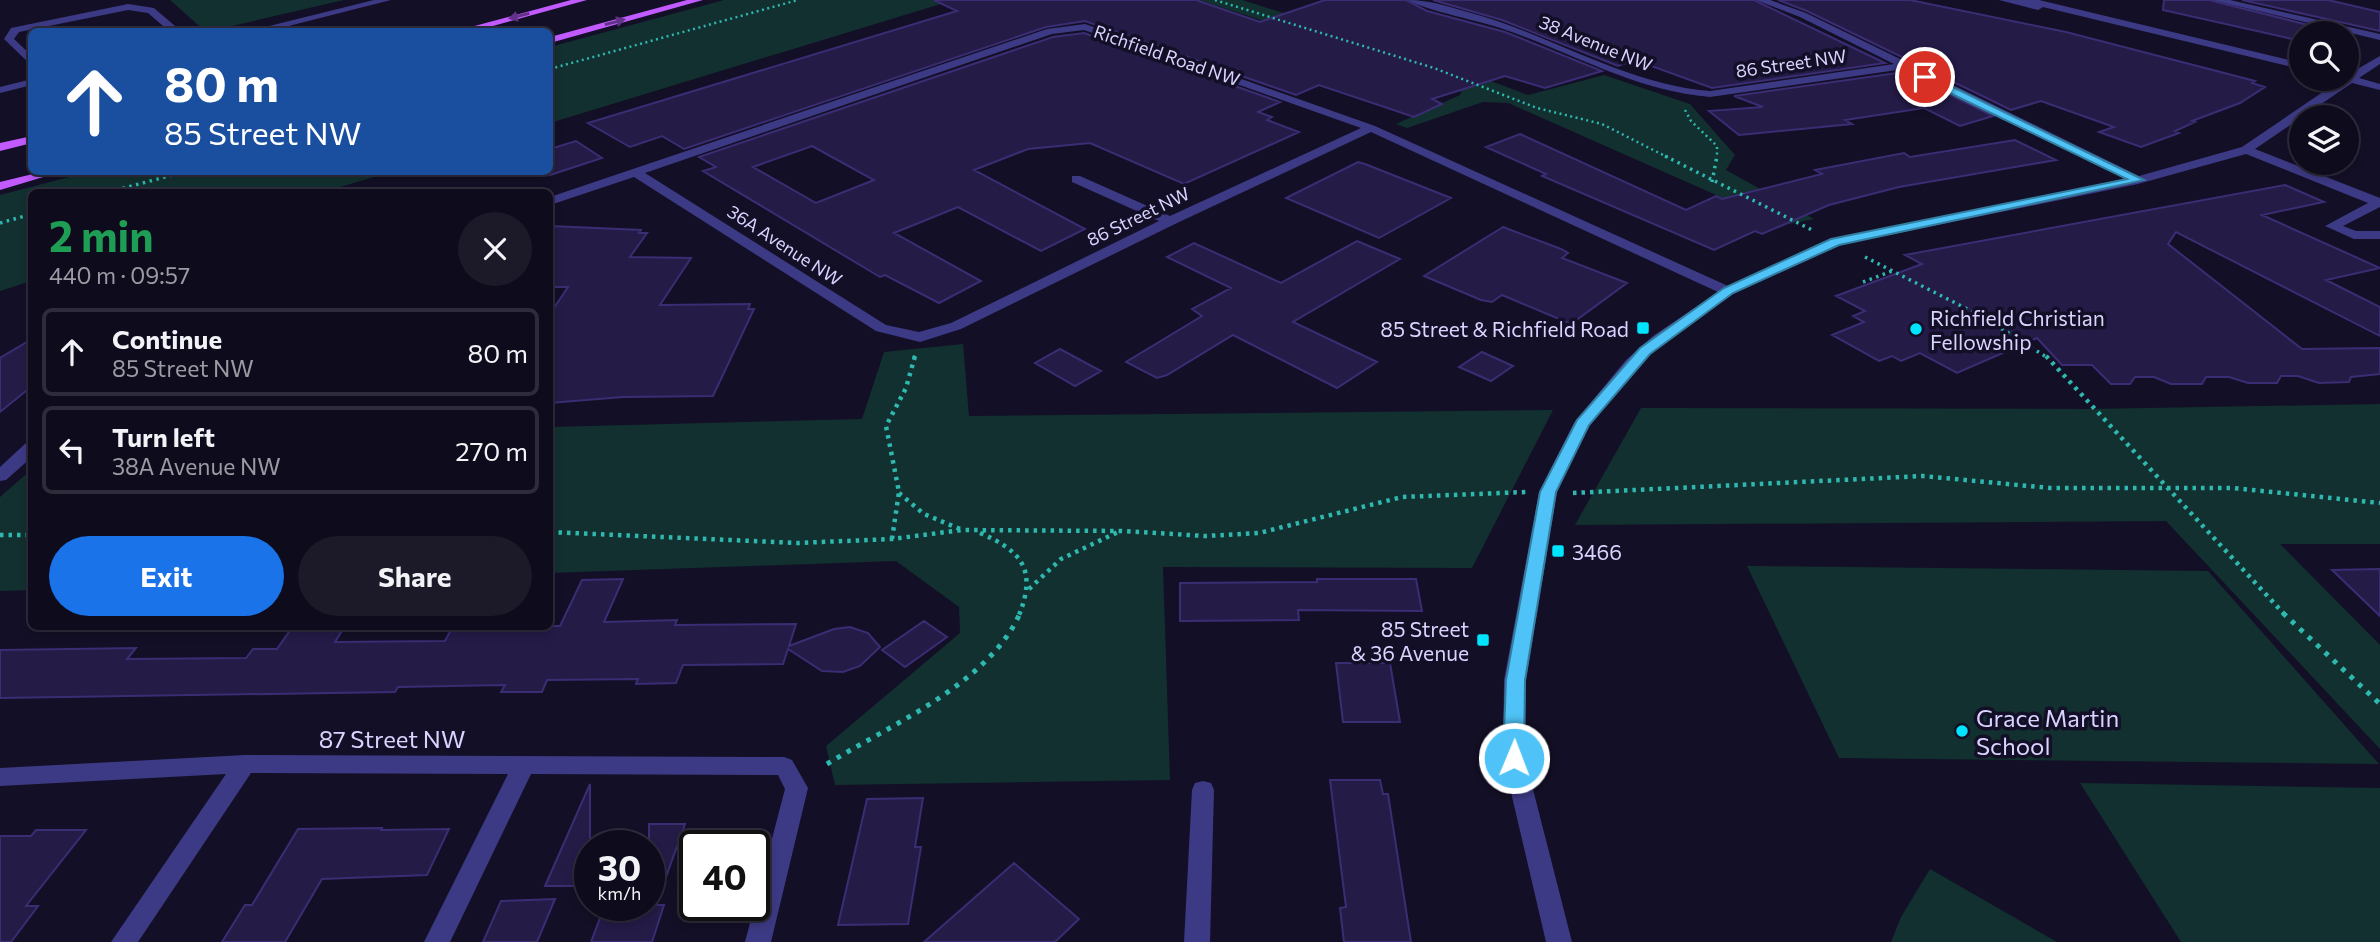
<!DOCTYPE html>
<html lang="en">
<head>
<meta charset="utf-8">
<style>
	:root { --surface:#0e0b1c; --page:#1c1929; --text:#f1f3f6; --muted:#9b9ba3; --line:#2e2b3b; --accent:#1a73e8 }
	body { margin:0; font-family:Commissioner,sans-serif; background:var(--page); color:var(--text); height:100vh; display:flex; flex-direction:column; font-size:26px; white-space:nowrap }
	* { box-sizing:border-box; margin:0 }
	p { font-size:23px; color:var(--muted) }
	.icon { flex:none; width:38px; height:38px; fill:none; stroke:currentColor; stroke-width:2; stroke-linecap:round; stroke-linejoin:round }
	.map { position:relative; flex:1; overflow:hidden }
	.panel { position:absolute; left:28px; top:189px; width:525px; height:441px; display:flex; flex-direction:column; background:var(--surface); border-radius:10px; box-shadow:0 4px 10px #0003,0 0 0 2px var(--line) }
	.panel>* { flex:none }
	.top-card { position:absolute; left:28px; top:28px; width:525px; height:147px; border-radius:10px; box-shadow:0 4px 10px #0003,0 0 0 2px var(--line); background:#1a4fa0; color:#fff; overflow:hidden }
	.controls { position:absolute; left:2289px; top:21px; display:grid; gap:14px }
	.controls a { display:grid; place-items:center; width:70px; height:70px; border-radius:50%; background:var(--surface); box-shadow:0 4px 10px #0003,0 0 0 2px var(--line); font-size:35px }
	.speed { position:absolute; left:574px; top:830px; display:flex; gap:14px; font-size:35px; font-weight:700; text-align:center }
	.speed>* { display:grid; place-content:center; width:91px; height:91px; border-radius:50%; background:var(--surface); box-shadow:0 4px 10px #0003,0 0 0 2px var(--line); line-height:1 }
	.speed small { font-size:18px; font-weight:400 }
	.speed .limit { border:4px solid #111; border-radius:10px; background:#fff; color:#111 }
	.pin { position:absolute; display:grid; place-items:center; width:60px; height:60px; color:#fff; margin:-30px; border:4px solid #fff; border-radius:50%; box-shadow:0 2px 7px #0007 }
	.me { position:absolute; width:77px; margin:-38px; rotate:1deg; stroke-linejoin:round; filter:drop-shadow(0 0 5px #0008) }
	.turn { display:flex; align-items:center; gap:24px; height:147px; padding:0 21px; font-size:32px }
	.turn .icon { width:91px; height:91px; stroke-width:2.5 }
	.turn b { display:block; font-size:49px; line-height:60px }
	.round { display:grid; place-items:center; flex:none; width:74px; height:74px; border-radius:37px; background:var(--page) }
	.summary { display:flex; align-items:center; justify-content:space-between; height:119px; padding:0 21px }
	h1 { font-size:42px; font-weight:700; line-height:52px; color:#1e9e55 }
	.action { display:flex; gap:14px; margin-top:auto; padding:14px 21px }
	.action a { flex:1; height:80px; border-radius:42px; background:var(--accent); color:#fff; font-size:28px; font-weight:700; line-height:80px; text-align:center }
	.action a+a { background:var(--page); color:var(--text) }
	ul { padding:0; list-style:none }
	li { display:flex; align-items:center; gap:21px; height:88px; margin:0 14px 10px; padding:0 7px; border:4px solid var(--line); border-radius:10px }
	li div { flex:1 }
	li b { display:block; font-size:26px }
	li em { font-style:normal }
	.map>svg:first-child { display:block }
</style>
</head>
<body>
<div class="map">
<svg width="2380" height="942" viewBox="0 0 2380 942">
	<rect width="100%" height="100%" fill="#130f26"/>
	<path fill="#12302f" d="M170 0H344L206 32Z
		M724 0H954L550 123V47Z
		M1199 0H1242L1454 67 1528 95 1604 75 1690 104 1735 155 1726 170 1814 219 1784 225 1508 103 1483 102 1407 128 1396 124 1460 95 1463 86Z
		M88 172H391L323 192H32L31 281 0 291V195Z
		M963 344 969 416 1553 410 1472 568 1163 567 1170 780 835 785 826 746 960 633 959 607 896 561 550 573V427L862 419 884 352Z
		M2380 404V544H2280L2380 645V749L2166 521 1575 525 1641 408 2091 409Z
		M31 470V590L0 591V497Z
		M1747 566 2208 571 2379 764 1839 758Z
		M2080 783 2380 788V942H2181Z
		M1930 869 2057 942H1891L1901 917Z"/>
	<path fill="#241b47" stroke="#3b2d73" stroke-width="2" fill-rule="evenodd" d="M934 0H1196L1260 22 1325 0H1406L1427 11 1505 32 1602 71 1545 88 1505 76 1432 99 1442 104 1414 117 1319 85 1296 95 1085 21 1046 27 684 149 662 136 630 147 588 123 957 11Z
		M1433 0H1754L1885 63 1712 88 1635 60 1618 66 1502 20Z
		M1778 0H1910L2066 32 2255 81 2252 83 2265 87 2240 103 2192 121 2195 122 2175 131 2179 133 2141 147 2099 132 2114 127 2041 101 2011 110 1807 11Z
		M2164 0H2209L2340 33H2301V41L2163 10Z
		M2242 0H2328L2380 12V31Z
		M1084 33 1280 102 1258 112 1272 117 1267 120 1299 132 1184 184 1090 143 1028 149 974 170 1085 229 1041 251 958 207 894 233 981 281 939 303 885 275 880 277 703 171 716 167 699 157 1053 37ZM812 146 874 180 816 203 753 167Z
		M1904 72 1993 116 1960 126 1924 108 1845 120 1852 124 1739 135 1709 111 1763 107 1734 96Z
		M1520 134 1686 210 1716 196 1722 199 1822 174 1815 170 1904 153 1910 157 2015 140 2056 160 1899 187 1829 205 1762 234 1755 231 1714 250 1542 176 1546 174 1486 147Z
		M576 141 602 158 550 175V149Z
		M1358 162 1365 164 1451 198 1379 238 1286 198Z
		M2285 185 2324 202 2262 215 2380 268 2326 280 2380 307V336L2176 232 2168 244 2302 349 2380 348V374L2351 377 2349 382 2319 383 2298 376H2281L2277 383H2248L2229 377H2206L2202 384H2171L2154 377H2135L2130 384H2111L2092 365H2062L2037 338 1957 373 1920 353 1901 361 1892 356 1879 361 1832 335 1864 322 1853 316 1865 311 1836 296 1922 264 1905 255Z
		M550 226 641 230 639 233H647L630 257 691 258 660 305 750 304 748 309H754L713 396 623 397 550 403V314L568 287H550Z
		M1503 227 1561 249 1568 253 1562 258 1627 283 1571 324 1502 295 1492 302 1481 300 1424 276Z
		M1357 241 1400 259 1293 322 1377 362 1337 388 1233 335 1167 375 1157 378 1126 362 1202 316 1192 309 1231 288 1167 257 1194 243 1281 283Z
		M32 339V386L0 412V358Z
		M1060 349 1101 371 1075 386 1035 363Z
		M1482 352 1513 366 1491 381 1459 367Z
		M2380 569V616L2332 570Z
		M623 579 604 622 677 620 675 625 796 624 789 646 834 629 850 627 868 633 880 647 860 666 843 672 822 671 788 649 783 664 683 665 676 683 636 684 638 679 547 680 542 692H501L505 685 398 687 395 692 0 698V650L136 648 127 659 246 658 253 649H277L293 626H345L335 642 445 641 453 626H560L582 580Z
		M1317 579H1416L1422 611 1298 610 1299 620 1180 621V583L1317 582Z
		M924 621 947 637 905 667 882 650Z
		M1336 663H1390L1400 722H1343Z
		M1330 780H1380L1383 794H1388L1411 942H1344L1340 908 1346 907Z
		M590 784V886H545Z
		M923 798 915 847H921L908 924 838 925 867 799Z
		M649 824H685L656 905H664L652 942H591L605 905H649Z
		M382 828 381 830 449 829 427 875 322 879 285 942H222L245 905H252L298 829Z
		M36 830H86L26 906H38L11 942H0V836H31Z
		M1014 863 1079 919 1055 942H924Z
		M555 899 537 942H483L501 901Z"/>
	<g fill="none" stroke-linecap="round" stroke-linejoin="round">
		<path stroke="#2fb8b0" stroke-width="2.5" stroke-dasharray="2 3.5" stroke-linecap="butt" d="M1215 0 1434 68 1537 108 1602 124 1669 158
			M550 69 798 0
			M1685 110 1691 121 1717 146V158"/>
		<path stroke="#2fb8b0" stroke-width="3.5" stroke-dasharray="2.5 4.5" stroke-linecap="butt" d="M1665 156 1814 231
			M1712 182 1717 156
			M109 192 184 172
			M0 223 32 214
			M1865 257 1983 317 2048 358
			M1863 282 1892 271
			M914 358 915 355"/>
		<path stroke="#2fb8b0" stroke-width="4.5" stroke-dasharray="3.5 5" stroke-linecap="butt" d="M2046 356 2285 615
			M899 493 924 514 960 529
			M1573 493 1923 476 2050 488H2233L2380 503
			M550 532 797 543 892 539 962 530 1122 531 1205 536 1259 533 1402 497 1526 492
			M980 533C1022 551 1037 570 1019 615
			M0 535H32
			M892 539 899 492 886 426 906 388 915 356
			M1029 589 1061 559 1118 532"/>
		<path stroke="#2fb8b0" stroke-width="5" stroke-dasharray="4.5 7" stroke-linecap="butt" d="M2283 613 2380 704
			M827 764C890 725 990 683 1020 613"/>
		<path fill="#3d3a85" fill-rule="evenodd" d="M374 0H391L265 32H245Z
			M1408 0C1430 0 1450 7 1471 13 1552 35 1625 84 1710 91L1894 64 1800 17 1756 0H1770L1806 13 2139 176 2242 147 2342 79H2347V75L2380 56V64L2359 78 2380 84V90L2352 83 2255 149 2380 198V207L2343 226 2356 231H2380V239H2354L2325 226 2368 203 2246 154 2138 184 1840 245 1733 294 1663 342 1638 366 1590 424 1557 492 1526 680 1525 758 1572 942H1546L1503 758 1504 680 1539 492 1574 423 1626 360 1653 336 1718 292 1371 132 1175 224 961 329 920 342 876 331 634 177 550 205V197L1047 29 1085 24 1375 126 1728 286 1831 239 2126 179 1904 69 1710 97C1636 91 1575 54 1506 30 1482 21 1426 11 1408 0ZM1084 30 1361 128 1170 216 1080 176H1072V182L1159 221 951 323 919 332 886 325 645 173 1052 34Z
			M1999 0H2039L2301 63V69L2043 7 2038 10Z
			M2212 0H2230L2380 34V40Z
			M128 4 154 8 182 32H170L148 13 128 10 19 32 14 39 32 56V66L4 39 11 28Z
			M32 79V85L0 93V87Z
			M32 442V457L6 480 0 481V467L26 443Z
			M245 755 784 757 792 760 808 788 771 942H745L785 789 778 775 531 774 450 942H424L508 774 251 773 138 942H111L226 774 0 786V768Z
			M1203 781 1211 783 1214 790 1210 942H1184L1192 790 1195 783Z"/>
		<path fill="#c25bff" fill-rule="evenodd" d="M571 0H587L471 32H452Z
			M687 0H703L550 43V37Z
			M32 136V143L0 151V143Z
			M41 172H60L0 190V182Z"/>
	</g>
	<defs><path id="oneway-solid" d="M-6-.8H1V-3.2L6.5 0L1 3.2V.8H-6Z" transform="scale(1.75)"/></defs>
	<g fill="#623188">
		<use href="#oneway-solid" transform="translate(519 16) rotate(166)"/>
		<use href="#oneway-solid" transform="translate(615 22) rotate(-15)"/>
	</g>
	<path fill="#4fc3f7" stroke="#337fa1" stroke-width="2" d="M1921 75H1928L2144 180 1839 245 1733 293 1650 354 1589 425 1556 492 1525 680 1524 758 1521 764H1506L1503 758 1506 680 1540 492 1577 420 1640 348 1724 288 1831 239 2127 179 1921 79Z"/>
	<g fill="#00e5ff" stroke="#130f26" stroke-width="2.5">
		<rect x="1636" y="321" width="14" height="14" rx="3.5"/>
		<circle cx="1916" cy="329" r="7"/>
		<rect x="1551" y="544" width="14" height="14" rx="3.5"/>
		<rect x="1476" y="633" width="14" height="14" rx="3.5"/>
		<circle cx="1962" cy="731" r="7"/>
	</g>
	<g text-anchor="middle" dominant-baseline="central" stroke-width="7" stroke-linejoin="round" paint-order="stroke">
		<g font-size="18" fill="#d9d4ff" stroke="#130f26">
			<text transform="translate(1596 43) rotate(22)">38 Avenue NW</text>
			<text transform="translate(1167 55) rotate(19)">Richfield Road NW</text>
			<text transform="translate(1791 63) rotate(-8)">86 Street NW</text>
			<text transform="translate(1138 216) rotate(-26)">86 Street NW</text>
			<text transform="translate(785 245) rotate(33)">36A Avenue NW</text>
		</g>
		<g font-size="21" fill="#d9d4ff" stroke="#130f26" text-anchor="start">
			<text x="1930" y="317">Richfield Christian<tspan x="1930" dy="24">Fellowship</tspan></text>
			<text x="1629" y="328" text-anchor="end">85 Street &amp; Richfield Road</text>
			<text x="1572" y="551">3466</text>
			<text x="1469" y="628" text-anchor="end">85 Street<tspan x="1469" dy="24">&amp; 36 Avenue</tspan></text>
		</g>
		<g font-size="24" fill="#d9d4ff" stroke="#130f26" text-anchor="start">
			<text x="1976" y="717">Grace Martin<tspan x="1976" dy="28">School</tspan></text>
		</g>
		<g font-size="24" fill="#d9d4ff" stroke="#130f26">
			<text x="392" y="738">87 Street NW</text>
		</g>
	</g>
</svg>
<div class="controls">
<a><svg class="icon" aria-label="search" viewBox="0 0 24 24"><circle cx="10" cy="10" r="6"/><path d="M15 15l6 6"/></svg></a>
<a><svg class="icon" aria-label="layers" viewBox="0 0 24 24"><path d="M12 4l9 5-9 5-9-5zM3 14l9 5 9-5"/></svg></a>
</div>
<div class="speed"><div>30<small>km/h</small></div><div class="limit">40</div></div>
<div class="pin" style="left:1925px;top:77px;background:#d93025"><svg class="icon" aria-label="arrive" viewBox="0 0 24 24"><path d="M6 21V4h12l-3 4 3 4H6"/></svg></div>
<svg class="me" style="left:1514px;top:758px" viewBox="-20 -20 40 40"><circle r="17" fill="#4fc3f7" stroke="#fff" stroke-width="3"/><path d="M0-11L8 9 0 5-8 9z" fill="#fff"/></svg>
<div class="top-card">
<div class="turn"><svg class="icon" aria-label="ahead" viewBox="0 0 24 24"><path d="M12 20V5M6 11l6-6 6 6"/></svg><div><b>80 m</b>85 Street NW</div></div>
</div>
<section class="panel">
<div class="summary"><div><h1>2 min</h1><p>440 m · 09:57</p></div><a class="round"><svg class="icon" aria-label="close" viewBox="0 0 24 24"><path d="M6 6l12 12M18 6L6 18"/></svg></a></div>
<ul>
<li><svg class="icon" aria-label="ahead" viewBox="0 0 24 24"><path d="M12 20V5M6 11l6-6 6 6"/></svg><div><b>Continue</b><p>85 Street NW</p></div><em>80 m</em></li>
<li><svg class="icon" aria-label="left" viewBox="0 0 24 24"><path d="M17 20v-9H6M10 6l-5 5 5 5"/></svg><div><b>Turn left</b><p>38A Avenue NW</p></div><em>270 m</em></li>
</ul>
<div class="action"><a>Exit</a><a>Share</a></div>
</section>
</div>
</body>
</html>
